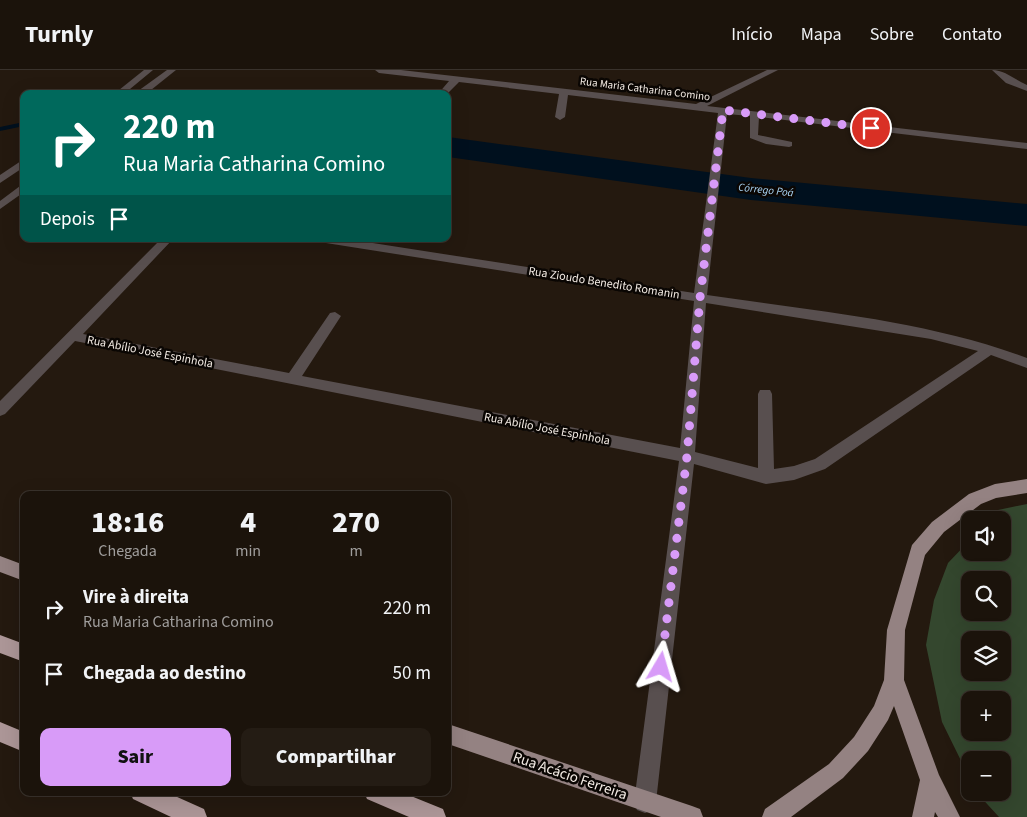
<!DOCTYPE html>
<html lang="pt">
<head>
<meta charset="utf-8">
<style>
	:root { --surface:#1b130b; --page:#241c14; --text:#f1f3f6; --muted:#a09e9d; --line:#39322c; --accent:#d89bf8 }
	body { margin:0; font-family:"Source Sans 3",sans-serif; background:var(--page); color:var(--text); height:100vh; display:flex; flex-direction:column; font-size:19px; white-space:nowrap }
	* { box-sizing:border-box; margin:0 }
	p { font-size:16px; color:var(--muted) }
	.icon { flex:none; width:28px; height:28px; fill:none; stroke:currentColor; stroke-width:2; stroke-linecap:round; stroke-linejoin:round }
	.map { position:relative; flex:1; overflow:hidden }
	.details { position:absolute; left:20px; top:421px; width:431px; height:305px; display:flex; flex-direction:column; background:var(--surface); border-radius:10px; box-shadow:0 5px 20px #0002,0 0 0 1px var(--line) }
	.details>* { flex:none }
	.banner { position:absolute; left:20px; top:20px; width:431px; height:152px; border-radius:10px; box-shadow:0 5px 20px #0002,0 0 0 1px var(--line); background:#00695c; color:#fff; overflow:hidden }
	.fabs { position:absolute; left:961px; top:441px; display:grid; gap:10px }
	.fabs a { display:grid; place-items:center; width:50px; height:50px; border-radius:10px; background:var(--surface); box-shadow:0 5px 20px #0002,0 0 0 1px var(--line); font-size:25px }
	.pin { position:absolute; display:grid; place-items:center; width:42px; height:42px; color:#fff; margin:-21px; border:2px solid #fff; border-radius:50%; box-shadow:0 1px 5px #0007 }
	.me { position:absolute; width:55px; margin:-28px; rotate:7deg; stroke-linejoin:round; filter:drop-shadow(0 0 4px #0008) }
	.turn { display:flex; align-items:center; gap:18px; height:105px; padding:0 20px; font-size:22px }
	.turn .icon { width:65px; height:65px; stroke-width:2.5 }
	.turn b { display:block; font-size:35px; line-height:42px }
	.then { display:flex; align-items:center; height:48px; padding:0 20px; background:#0003; gap:10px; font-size:19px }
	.eta { display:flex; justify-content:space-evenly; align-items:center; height:85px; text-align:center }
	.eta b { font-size:30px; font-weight:800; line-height:35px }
	.primary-button { display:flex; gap:10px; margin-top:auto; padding:10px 20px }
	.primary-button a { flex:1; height:58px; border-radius:10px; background:var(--accent); color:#111; font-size:20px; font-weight:800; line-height:58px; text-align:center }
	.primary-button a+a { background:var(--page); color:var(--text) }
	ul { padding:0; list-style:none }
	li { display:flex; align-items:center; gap:15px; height:65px; padding:0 20px }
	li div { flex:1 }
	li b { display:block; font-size:19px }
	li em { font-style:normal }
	header { display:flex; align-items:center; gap:30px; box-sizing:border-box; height:70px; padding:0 25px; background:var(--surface); border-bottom:1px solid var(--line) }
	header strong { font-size:24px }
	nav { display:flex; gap:28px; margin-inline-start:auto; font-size:18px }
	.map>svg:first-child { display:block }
</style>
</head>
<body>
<header>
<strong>Turnly</strong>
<nav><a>Início</a><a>Mapa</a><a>Sobre</a><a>Contato</a></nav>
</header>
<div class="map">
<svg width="1027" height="747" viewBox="0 0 1027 747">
	<rect width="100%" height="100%" fill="#24190f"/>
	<path fill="#34472e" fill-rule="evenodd" d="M1027 434V747H999L977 723 1002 722V690H970V709L942 652 926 575 934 530 948 493 970 470V482H1002V450H989L998 440ZM970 510H1002V542H970ZM970 570H1002V602H970ZM970 630H1002V662H970Z"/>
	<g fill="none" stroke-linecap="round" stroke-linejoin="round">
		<path fill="#00101e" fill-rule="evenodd" d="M24 52V56L0 61V57Z"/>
		<path fill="#00101e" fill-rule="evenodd" d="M448 67 751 108 1027 134V156L751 130 448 87Z"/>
		<path fill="#584f4f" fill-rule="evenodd" d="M144 0H153L130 19 138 21 167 0H176L146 24H114Z
			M375 0H401L696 34 767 0H778L707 36 1027 73V79L759 47 758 65 792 72V76L789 77 766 74 750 68V46L727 44 707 225C813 241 925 250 1027 288V298L991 285 825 399 794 410 766 414 694 394 656 732 653 740 645 743 637 740 634 732 679 391 75 271 5 344 0 346V331L161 169H173L83 264 289 303 330 243 335 242 341 246 302 306 680 378 694 231 326 173 320 169H347L694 223 718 43 568 25 565 47 560 50 555 47 559 24 459 12 447 24H438L449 11 379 3ZM706 233 931 269 978 281 815 389 794 396 774 399 772 324 770 320H760L758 324V398L695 382Z
			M992 0C1005 0 1015 10 1027 15V21L1006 13Z
			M24 89V97L0 113V105Z
			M24 113V122L0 139V131Z"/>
		<path fill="#948282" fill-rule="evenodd" d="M1027 409V423L996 428 981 434 944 462 925 485 905 560 904 610 939 705 960 747H938L935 742 934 747H912L920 710 894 636 888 650 868 681 843 708 791 747H762L765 739 829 694 854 667 874 636 884 610 887 560 912 475 932 452 969 424 995 414Z
			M0 486 24 495V511L0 502Z
			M448 654 692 736 700 739 703 747H661L448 674Z"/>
		<path fill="#ac9697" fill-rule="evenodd" d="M0 565 24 574V592L0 583Z
			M0 652 24 662V682L0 672Z
			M130 722H166L204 739 207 747H171L133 729Z
			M364 722H401L443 739 446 747H409L367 729Z"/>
	</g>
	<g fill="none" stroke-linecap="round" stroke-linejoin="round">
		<path stroke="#d89bf8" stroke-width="9" stroke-dasharray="0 16.2" d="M661 597 687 386 700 228 723 40 871 58"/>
	</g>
	<g text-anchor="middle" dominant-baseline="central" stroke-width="5" stroke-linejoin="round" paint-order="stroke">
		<g font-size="11" fill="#f4ece5" stroke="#0a0603">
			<text transform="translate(645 19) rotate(7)">Rua Maria Catharina Comino</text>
		</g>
		<g font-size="11" font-style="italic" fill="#add9fa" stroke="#0a0603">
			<text transform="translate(766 120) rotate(6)">Córrego Poá</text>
		</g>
		<g font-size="12" fill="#f4ece5" stroke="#0a0603">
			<text transform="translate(604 213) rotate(9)">Rua Zioudo Benedito Romanin</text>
			<text transform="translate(150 282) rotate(11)">Rua Abílio José Espinhola</text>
			<text transform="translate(547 359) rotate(11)">Rua Abílio José Espinhola</text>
		</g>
		<g font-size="15" fill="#f4ece5" stroke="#0a0603">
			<text transform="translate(570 706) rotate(19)">Rua Acácio Ferreira</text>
		</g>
	</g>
</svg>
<div class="fabs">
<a><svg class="icon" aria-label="sound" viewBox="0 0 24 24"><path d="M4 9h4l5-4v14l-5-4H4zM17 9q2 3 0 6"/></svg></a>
<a><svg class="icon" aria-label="search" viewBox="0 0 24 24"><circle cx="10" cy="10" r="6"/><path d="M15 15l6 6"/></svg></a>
<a><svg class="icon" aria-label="layers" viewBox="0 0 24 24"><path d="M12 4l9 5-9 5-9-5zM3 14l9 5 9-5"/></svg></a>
<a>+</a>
<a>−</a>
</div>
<div class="pin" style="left:871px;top:58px;background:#d93025"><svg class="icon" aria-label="arrive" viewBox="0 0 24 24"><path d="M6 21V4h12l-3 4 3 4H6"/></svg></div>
<svg class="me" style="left:661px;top:597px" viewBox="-20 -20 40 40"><path d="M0-17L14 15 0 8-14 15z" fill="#d89bf8" stroke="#fff" stroke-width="4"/></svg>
<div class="banner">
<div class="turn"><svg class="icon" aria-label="right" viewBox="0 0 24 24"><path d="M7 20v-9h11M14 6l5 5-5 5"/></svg><div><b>220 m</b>Rua Maria Catharina Comino</div></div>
<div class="then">Depois<svg class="icon" aria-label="arrive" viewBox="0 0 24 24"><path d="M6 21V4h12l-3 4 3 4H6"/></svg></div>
</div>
<section class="details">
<div class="eta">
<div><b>18:16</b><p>Chegada</p></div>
<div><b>4</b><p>min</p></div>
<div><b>270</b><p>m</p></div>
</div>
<ul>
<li><svg class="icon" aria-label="right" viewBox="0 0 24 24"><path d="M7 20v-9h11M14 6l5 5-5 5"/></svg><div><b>Vire à direita</b><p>Rua Maria Catharina Comino</p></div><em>220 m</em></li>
<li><svg class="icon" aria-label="arrive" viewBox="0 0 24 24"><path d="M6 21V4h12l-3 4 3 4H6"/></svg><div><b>Chegada ao destino</b></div><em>50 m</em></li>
</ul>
<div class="primary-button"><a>Sair</a><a>Compartilhar</a></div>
</section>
</div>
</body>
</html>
